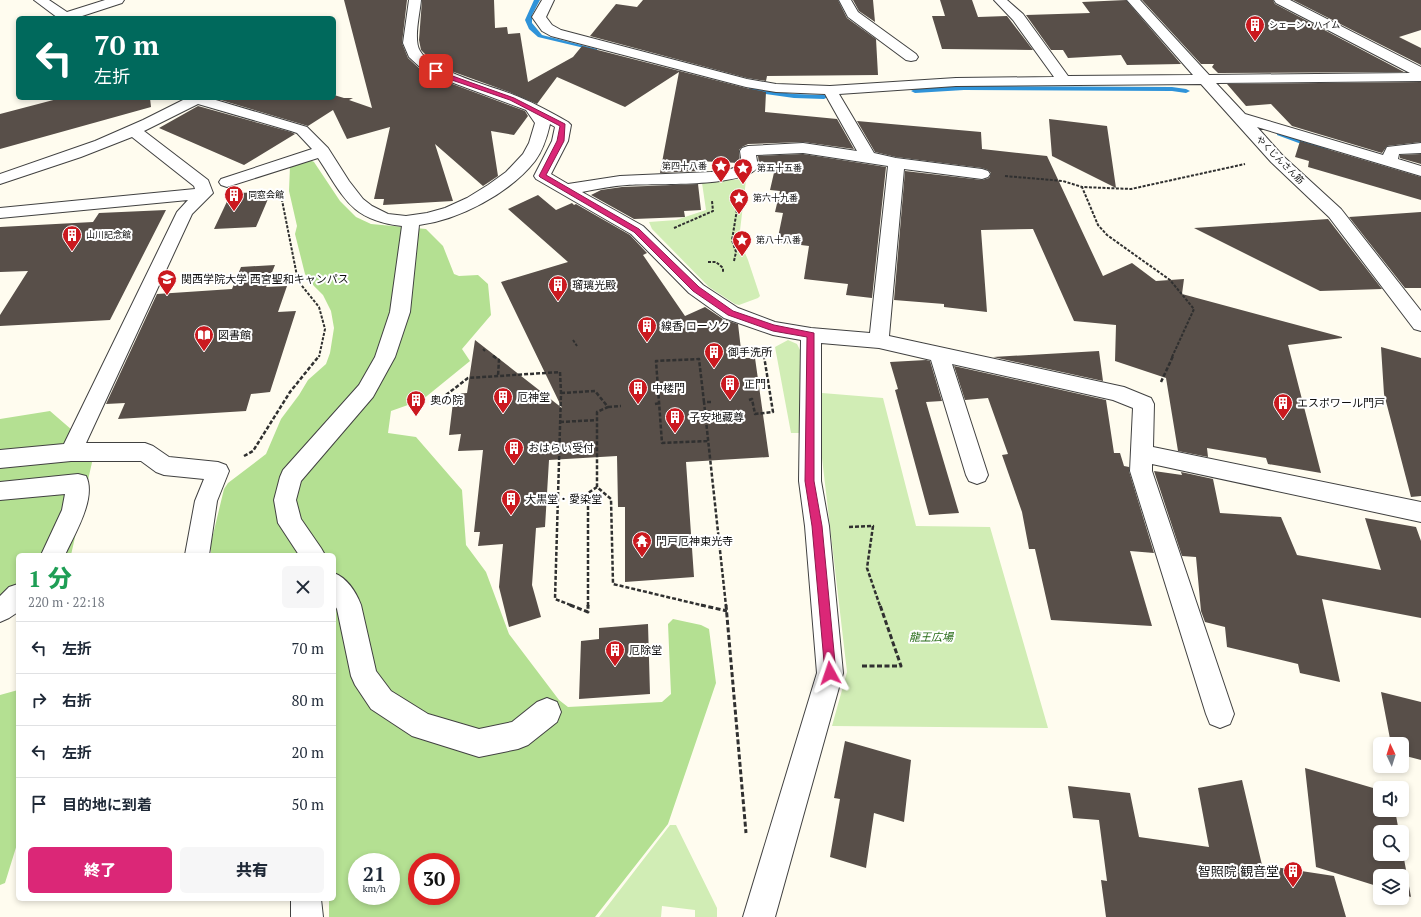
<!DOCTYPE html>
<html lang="ja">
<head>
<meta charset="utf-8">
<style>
	:root { --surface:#fff; --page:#f6f6f7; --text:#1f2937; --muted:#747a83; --line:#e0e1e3; --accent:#db2777 }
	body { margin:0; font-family:"PT Serif","Noto Sans JP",serif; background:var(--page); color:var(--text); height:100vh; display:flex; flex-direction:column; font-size:15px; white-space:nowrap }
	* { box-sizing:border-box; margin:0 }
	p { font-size:13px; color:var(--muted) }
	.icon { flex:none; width:22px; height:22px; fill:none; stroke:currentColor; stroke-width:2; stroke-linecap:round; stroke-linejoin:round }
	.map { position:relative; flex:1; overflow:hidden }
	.details { position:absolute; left:16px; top:553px; width:320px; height:348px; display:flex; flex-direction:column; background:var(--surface); border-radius:6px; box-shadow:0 2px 6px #0003 }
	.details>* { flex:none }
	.guide { position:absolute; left:16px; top:16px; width:320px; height:84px; border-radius:6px; box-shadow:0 2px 6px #0003; background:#00695c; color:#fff; overflow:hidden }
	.needle { width:26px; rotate:356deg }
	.controls { position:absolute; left:1373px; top:737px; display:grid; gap:8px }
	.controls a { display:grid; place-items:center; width:36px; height:36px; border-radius:6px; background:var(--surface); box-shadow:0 2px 6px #0003; font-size:20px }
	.speed { position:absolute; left:348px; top:853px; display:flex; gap:8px; font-size:20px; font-weight:700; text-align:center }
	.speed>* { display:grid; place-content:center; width:52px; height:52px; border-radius:50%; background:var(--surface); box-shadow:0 2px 6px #0003; line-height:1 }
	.speed small { font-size:10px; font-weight:400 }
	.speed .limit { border:6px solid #d22; background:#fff; color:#111 }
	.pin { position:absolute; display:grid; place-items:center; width:34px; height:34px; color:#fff; margin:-17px; border-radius:8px; box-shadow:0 2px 6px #0006 }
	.me { position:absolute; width:44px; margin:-22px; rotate:355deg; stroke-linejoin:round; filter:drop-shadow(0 0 3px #0008) }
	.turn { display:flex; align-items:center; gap:14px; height:84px; padding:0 12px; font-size:18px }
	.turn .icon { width:52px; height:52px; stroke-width:2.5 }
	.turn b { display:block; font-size:28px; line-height:34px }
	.round { display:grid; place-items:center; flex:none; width:42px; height:42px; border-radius:6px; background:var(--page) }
	.overview { display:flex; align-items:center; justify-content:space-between; height:68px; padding:0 12px }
	h1 { font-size:24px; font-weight:800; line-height:30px; color:#1e9e55 }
	.action { display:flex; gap:8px; margin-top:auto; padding:8px 12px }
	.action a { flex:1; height:46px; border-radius:6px; background:var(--accent); color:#fff; font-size:16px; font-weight:800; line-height:46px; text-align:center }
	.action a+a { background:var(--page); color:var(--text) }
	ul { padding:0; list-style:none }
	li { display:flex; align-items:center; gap:12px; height:52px; padding:0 12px; border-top:1px solid var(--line) }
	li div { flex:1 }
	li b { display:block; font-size:15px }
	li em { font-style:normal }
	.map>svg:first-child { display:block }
</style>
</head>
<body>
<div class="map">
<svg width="1421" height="917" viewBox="0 0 1421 917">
	<rect width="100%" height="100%" fill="#fffcef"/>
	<path fill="#d1edb5" d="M745 179 746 180 739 239 748 260 760 296 758 298 739 305 735 304 709 287 652 229 649 222 676 220 706 210 702 183 705 181Z
		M788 340 797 344 800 350V433H791L775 347Z
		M822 393 883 398 916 526 990 527 1048 728 832 726 847 672 822 458Z
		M670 825H676L717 908V917H695V910L662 906 661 917H599Z"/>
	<path fill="#b4e092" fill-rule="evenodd" d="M310 160 314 162 340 201 356 217 371 224 426 229 443 246 454 274 459 276 478 275 488 284 491 315 462 349 470 361 422 400 391 411 388 433 416 437 462 490 466 545 486 572 509 634 559 700 568 707 662 702 671 694 668 624 673 619 701 625 709 629 716 683 668 824 595 917H329V899H334V555H211V543L224 489 228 483 266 454 281 419 299 395 308 380 326 364 330 353 334 328 331 311 323 295 314 286 305 274 295 234 297 226 289 191 290 166ZM357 862H391V896H357ZM417 862H451V896H417Z
		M50 411 94 449 93 458 71 555H18V604L0 617V419Z
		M18 690V841L5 883 0 885V695Z"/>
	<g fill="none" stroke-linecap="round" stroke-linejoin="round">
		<path fill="#2f93d9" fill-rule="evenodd" d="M534 0H540L532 15V23L542 35 597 49V51L538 37 529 29 525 20Z
			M964 86 1172 87 1186 89 1190 91 1186 93 1172 91 964 90 915 93 911 91 915 89Z
			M749 88 794 94 824 95 828 97 824 99 794 98 752 92H749Z
			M1277 131H1283L1330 150 1326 152H1323L1277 135Z"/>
	</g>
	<path fill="#584f49" d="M344 0H407L402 43 408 58 421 70 439 79 525 111 528 116 514 135 491 131 498 176 483 186 435 144 453 201 383 205 384 199H374L390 127 347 139 333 110 308 126 214 98H334V95L344 98H353L349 100 372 108Z
		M422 0H494L495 28 507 27 508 34 520 33 528 82 573 57 582 46 746 88 766 92 765 112 837 119 854 149 803 142 748 144 742 147 739 150 740 163 696 161 697 171 660 173 679 72 625 107 557 77 537 104 509 92 451 71 428 57 421 50 419 40Z
		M643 0H838L847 18 876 39 878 75 767 76 766 81 747 78 590 36 616 4 637 7Z
		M853 0H873L875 22 859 11Z
		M940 0H972L978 17 1007 16 1033 50 942 49 932 16H945Z
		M1126 0 1181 64 1127 65 1121 55 1068 58 1063 50H1051L1026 15 1090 13 1082 2Z
		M1142 0H1273L1275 4 1404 72 1218 73 1212 67 1214 64H1201Z
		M1293 0H1421V30L1399 37 1421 48V65Z
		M1421 82V142L1387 146 1382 153 1292 126 1271 104 1246 106 1227 84Z
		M61 98H150L151 107 0 149V114Z
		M198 106 291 132 295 134 244 165 159 128Z
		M1049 119 1107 126 1116 188 1052 156Z
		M857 121 981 132 982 149 1047 156 1103 276 1132 263 1156 281 1184 279 1182 294 1342 337V338L1288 345 1321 473 1268 464 1266 458 1207 448 1208 457 1178 451 1166 378 1115 361 1116 325 1074 321 1033 229 981 230 987 312 944 307V304L894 300 905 171 982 180 989 178 991 173 988 170 982 168 896 157 875 152Z
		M1300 141 1421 177V200L1308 167 1309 161 1295 157Z
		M803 154 886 167 872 298 846 295 848 284 804 279 809 246 777 242 783 213 775 212 780 191 770 190 776 164H759L758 156Z
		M1421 154V164L1400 158V155Z
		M698 184 701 210 684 211 685 217 634 219 591 195 601 190 622 187Z
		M271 192 256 227 214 229 231 193Z
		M538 195 556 210 572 203 574 205 576 204 630 235 647 253 643 255 685 316 705 307 723 319 738 324 742 358H755L769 457 686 462 694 577 625 582V507H618L617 456 549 460 545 527 536 528 532 585 541 617 509 627 499 587 503 544 478 546 480 532H474L483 450 458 451 461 434 449 435 454 394 467 393 475 340 562 408 501 282 568 262 508 209Z
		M166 210 110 320 0 326V315L28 271 0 272V227L93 222 99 213Z
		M1421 212V288H1405L1349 217Z
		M1328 219 1382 289 1320 291 1194 228Z
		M275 265 266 287 287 286 278 312 296 311 270 392 251 394 246 411 118 419 125 403 106 404 157 294 232 289 241 267Z
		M1381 347 1421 358V496L1411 497 1384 394Z
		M1099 351 1103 381 993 357Z
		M926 360 930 361 942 401 926 402 959 513 929 515 895 390 898 389 890 362Z
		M954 366 1106 400 1114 453H1120L1124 466 1129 467V471L1154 553 1130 551 1152 626 1051 620 1035 549H1029L1022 512 1002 455 1008 454 988 398 965 400Z
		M1154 471 1182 475 1181 472 1213 479 1220 513 1281 517 1297 555 1381 570 1365 518 1416 527 1421 541V618L1322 599 1340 682 1300 673 1298 664 1227 647 1225 627 1205 622 1201 611 1196 557 1182 556Z
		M648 624 650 694 579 699 581 641 599 639V628Z
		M1381 692 1421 702V760L1402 755V744H1391Z
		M845 741 911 760 904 822 874 813 866 868 830 857 840 799 834 798Z
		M1305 768 1380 790V810H1395L1399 832H1380V854H1402V848L1411 897 1402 894V876H1380V887L1316 867Z
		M1242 780 1262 865 1334 876 1346 917H1106L1101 880 1107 881 1099 820 1073 818 1068 786 1130 793 1139 837 1209 847 1198 788Z"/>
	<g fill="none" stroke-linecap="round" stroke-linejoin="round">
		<g stroke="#414141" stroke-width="2">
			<path id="minor" d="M34 0H49L67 12 105 0H124L122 3 76 18H58Z
				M409 0H421C420 13 413 40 420 51 432 72 496 87 519 97 536 104 552 113 568 122L571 125 568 141 551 174 568 184 620 176 711 172 728 170 742 165 740 151 742 148 748 146 803 143 857 151 825 94 776 92 746 87 551 36 542 31 532 17 542 0H554L546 17 552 25 561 30 747 79 776 84 830 86 956 78 1054 77 1013 20 994 0H1007L1023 14 1068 76 1193 75 1127 0H1140L1209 75 1410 73 1276 3 1274 0H1290L1421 67V81L1216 83 1245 114 1383 155 1387 147 1421 143V153L1399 154 1398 159 1421 166V176L1257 127 1283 156 1341 209 1421 311V331L1414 329 1329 217 1271 162 1201 84 956 86 839 94 874 153 896 158 982 169 988 171 990 174 988 177 982 179 904 169 889 336 1124 387 1151 398 1154 404 1153 447 1421 502V522L1152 464V471L1234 714 1230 724 1220 728 1210 724 1206 714 1130 471 1133 408 1113 400 952 364 988 475 985 481 977 484 969 481 966 475 931 360 879 348 821 343V481L829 526 843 673 775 917H743L817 673 805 526 799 481 801 340 773 335 724 318 689 293 631 234 536 179 534 176 552 141 555 127 550 124C547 137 543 150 535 161 510 193 459 220 419 225L410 312 395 357 373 397 301 481 296 500 301 519 321 548 325 555H299L278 523 274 500 280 477 283 470 359 385 375 357 390 312 402 226C350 220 344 197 318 158L233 185 227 187 221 185 219 182 221 179 312 149 297 133 291 131 198 104 144 131 208 180 213 193 192 214 86 443H145L153 446 169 457 218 462 226 465 229 471 217 501 209 555H185L195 501 204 479 164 475 156 472 141 461H71L0 468V450L64 444 177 212 188 200 0 218V208L195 189 194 186 132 137 81 157 0 184V174L95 141 143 120 187 98H209L307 127 328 148 349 181 363 199 372 206 388 214 406 216 427 213 445 208 467 198 488 185 506 172 523 154 529 143 535 123 526 110 440 78 422 69 409 57 403 43ZM803 153 888 166 870 333 811 328 775 322 738 308 703 285 643 226 582 192C597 189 612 186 627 185 653 183 743 188 758 167L756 155Z
				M839 0H851L858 12 916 54 918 57 916 60 911 61 906 60 848 17Z
				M78 474 86 476C97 498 74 535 65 555H41L62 510 65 494 0 500V482Z
				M334 573C347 578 356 592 361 605L376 671 391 691 428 714 479 729 512 722 537 702 547 698 557 702 561 712 557 722 528 745 518 749 479 757 412 736 371 709 355 685 351 676 337 609 334 604Z
				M18 584V612L9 618 0 622V596L9 587Z
				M291 899H321L323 917H291Z"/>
		</g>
		<path stroke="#303030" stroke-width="2" stroke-dasharray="3 1.5" stroke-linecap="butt" d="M1005 176 1063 181 1082 187
			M280 190 298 281 319 307 325 329 319 357
			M674 228 713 211 712 201
			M734 261 736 252 732 240 739 197
			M708 262H716L723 268V273
			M573 340 577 346
			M483 349 485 351
			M764 354 765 357
			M493 356 495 357
			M1172 357 1194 309 1170 280 1107 235 1098 225 1082 187 1131 189 1245 164"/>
		<path stroke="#303030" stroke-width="2.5" stroke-dasharray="4 2" stroke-linecap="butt" d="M493 356 499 360 498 376
			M1161 382 1173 356
			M561 393 595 391 608 407 597 412V487L611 499 613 584 705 606
			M446 395 468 378 560 372 561 393 555 599 573 606
			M749 400 752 399 755 414 773 412 764 356
			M704 402 699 359 656 361 662 443 709 441
			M711 402H704L726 606
			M655 404 660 403
			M608 407 621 406
			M560 422 597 420
			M244 456 253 451 290 392 319 356
			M849 527 873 526 867 568 880 606
			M588 606V493L597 487"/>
		<path stroke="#303030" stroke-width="3" stroke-dasharray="5 2.5" stroke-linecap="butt" d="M570 605 588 612V605
			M701 605 727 611
			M726 605 746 833
			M862 666H901L880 605"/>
		<use href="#minor" fill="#fff" fill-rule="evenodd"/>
	</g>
	<path fill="#db2777" stroke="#8e194d" d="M434 70H438L447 74 514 98 565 124 564 141 546 175 639 229 699 287 733 311 774 325 814 333V481L822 526 836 673 834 677 830 679 827 677 825 673 812 526 805 481 807 337 773 331 728 315 693 291 634 232 540 177 539 176 557 141 560 126 510 100 443 77 434 72Z"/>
	<defs>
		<g id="building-pin" transform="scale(1)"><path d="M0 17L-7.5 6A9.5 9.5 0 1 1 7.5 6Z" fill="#cb191f" stroke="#fff"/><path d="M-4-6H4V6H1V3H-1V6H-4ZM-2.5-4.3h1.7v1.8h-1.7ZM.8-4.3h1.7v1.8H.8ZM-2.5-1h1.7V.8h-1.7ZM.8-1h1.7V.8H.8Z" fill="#fff"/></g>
		<g id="sight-pin" transform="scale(1)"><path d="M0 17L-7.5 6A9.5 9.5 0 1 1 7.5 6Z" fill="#cb191f" stroke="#fff"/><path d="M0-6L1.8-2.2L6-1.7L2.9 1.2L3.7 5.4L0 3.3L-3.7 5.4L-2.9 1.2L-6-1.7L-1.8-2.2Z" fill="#fff"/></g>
		<g id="university-pin" transform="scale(1)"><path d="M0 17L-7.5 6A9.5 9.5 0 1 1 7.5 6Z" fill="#cb191f" stroke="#fff"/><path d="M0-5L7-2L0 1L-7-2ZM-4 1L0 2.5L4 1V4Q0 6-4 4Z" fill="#fff"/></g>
		<g id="library-pin" transform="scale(1)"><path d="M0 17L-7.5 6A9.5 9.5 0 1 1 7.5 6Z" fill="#cb191f" stroke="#fff"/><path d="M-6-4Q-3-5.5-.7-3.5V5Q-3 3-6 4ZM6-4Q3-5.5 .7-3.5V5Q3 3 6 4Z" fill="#fff"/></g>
		<g id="temple-pin" transform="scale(1)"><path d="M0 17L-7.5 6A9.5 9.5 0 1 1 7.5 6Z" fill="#cb191f" stroke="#fff"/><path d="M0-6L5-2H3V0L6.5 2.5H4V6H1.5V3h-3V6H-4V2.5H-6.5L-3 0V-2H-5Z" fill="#fff"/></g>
	</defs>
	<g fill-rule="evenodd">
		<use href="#building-pin" x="1255" y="25"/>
		<use href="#sight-pin" x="721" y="166"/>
		<use href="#sight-pin" x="743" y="168"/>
		<use href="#building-pin" x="234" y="195"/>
		<use href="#sight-pin" x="739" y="198"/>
		<use href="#building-pin" x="72" y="235"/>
		<use href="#sight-pin" x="742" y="240"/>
		<use href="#university-pin" x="167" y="279"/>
		<use href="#building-pin" x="558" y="285"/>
		<use href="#building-pin" x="647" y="326"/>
		<use href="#library-pin" x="204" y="335"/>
		<use href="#building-pin" x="714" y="352"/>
		<use href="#building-pin" x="730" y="384"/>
		<use href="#building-pin" x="638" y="388"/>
		<use href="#building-pin" x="503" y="397"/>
		<use href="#building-pin" x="416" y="400"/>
		<use href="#building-pin" x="1283" y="403"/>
		<use href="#building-pin" x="675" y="417"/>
		<use href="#building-pin" x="514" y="448"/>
		<use href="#building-pin" x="511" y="499"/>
		<use href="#temple-pin" x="642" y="541"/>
		<use href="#building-pin" x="615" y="650"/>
		<use href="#building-pin" x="1293" y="871"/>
	</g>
	<g text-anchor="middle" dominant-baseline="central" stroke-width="4" stroke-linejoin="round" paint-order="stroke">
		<g font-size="9" fill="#0e0e0e" stroke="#fff" text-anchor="start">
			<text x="1269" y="25">シェーン・ハイム</text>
			<text x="707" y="166" text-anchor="end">第四十八番</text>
			<text x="757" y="168">第五十五番</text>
			<text x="248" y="195">同窓会館</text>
			<text x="753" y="198">第六十九番</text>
			<text x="86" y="235">山川記念館</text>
			<text x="756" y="240">第八十八番</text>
		</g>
		<g font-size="9" fill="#0e0e0e" stroke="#fff">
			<text transform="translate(1280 160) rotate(45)">やくじんさん筋</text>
		</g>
		<g font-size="11" fill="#0e0e0e" stroke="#fff" text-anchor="start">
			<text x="181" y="279">関西学院大学 西宮聖和キャンパス</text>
			<text x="572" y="285">瑠璃光殿</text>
			<text x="661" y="326">線香 ローソク</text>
			<text x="218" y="335">図書館</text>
			<text x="728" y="352">御手洗所</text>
			<text x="744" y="384">正門</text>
			<text x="652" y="388">中楼門</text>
			<text x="517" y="397">厄神堂</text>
			<text x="430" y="400">奥の院</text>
			<text x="1297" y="403">エスポワール門戸</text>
			<text x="689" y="417">子安地藏尊</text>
			<text x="528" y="448">おはらい受付</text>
			<text x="525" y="499">大黒堂・愛染堂</text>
			<text x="656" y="541">門戸厄神東光寺</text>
			<text x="629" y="650">厄除堂</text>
		</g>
		<g font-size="11" font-style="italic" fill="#286c18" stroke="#fff">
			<text x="931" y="637">龍王広場</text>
		</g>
		<g font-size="13" fill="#0e0e0e" stroke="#fff" text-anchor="end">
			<text x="1279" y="871">智照院 観音堂</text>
		</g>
	</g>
</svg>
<div class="controls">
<a><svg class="needle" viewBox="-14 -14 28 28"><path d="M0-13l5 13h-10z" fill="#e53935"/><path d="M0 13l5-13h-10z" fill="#747a83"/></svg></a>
<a><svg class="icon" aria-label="sound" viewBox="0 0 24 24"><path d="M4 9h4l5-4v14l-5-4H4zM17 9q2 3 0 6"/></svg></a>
<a><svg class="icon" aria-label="search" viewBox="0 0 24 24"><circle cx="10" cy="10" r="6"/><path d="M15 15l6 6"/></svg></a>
<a><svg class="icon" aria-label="layers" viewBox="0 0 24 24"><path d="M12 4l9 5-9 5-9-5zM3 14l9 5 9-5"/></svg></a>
</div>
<div class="speed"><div>21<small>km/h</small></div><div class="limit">30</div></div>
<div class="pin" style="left:436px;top:71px;background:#d93025"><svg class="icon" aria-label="arrive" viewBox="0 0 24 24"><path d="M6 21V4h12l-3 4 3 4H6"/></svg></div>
<svg class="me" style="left:830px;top:673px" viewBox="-20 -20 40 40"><path d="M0-17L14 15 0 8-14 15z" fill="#db2777" stroke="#fff" stroke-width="4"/></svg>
<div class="guide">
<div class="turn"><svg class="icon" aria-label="left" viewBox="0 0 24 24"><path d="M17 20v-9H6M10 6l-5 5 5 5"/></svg><div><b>70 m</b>左折</div></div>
</div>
<section class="details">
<div class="overview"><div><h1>1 分</h1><p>220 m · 22:18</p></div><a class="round"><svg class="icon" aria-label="close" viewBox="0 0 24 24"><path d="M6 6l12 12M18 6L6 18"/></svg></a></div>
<ul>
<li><svg class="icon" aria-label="left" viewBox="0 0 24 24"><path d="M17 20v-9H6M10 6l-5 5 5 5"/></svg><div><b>左折</b></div><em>70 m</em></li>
<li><svg class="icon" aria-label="right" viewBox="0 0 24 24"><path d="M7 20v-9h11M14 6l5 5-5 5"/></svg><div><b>右折</b></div><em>80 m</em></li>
<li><svg class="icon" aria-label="left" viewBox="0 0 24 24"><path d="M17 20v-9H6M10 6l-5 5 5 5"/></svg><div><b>左折</b></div><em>20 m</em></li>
<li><svg class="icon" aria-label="arrive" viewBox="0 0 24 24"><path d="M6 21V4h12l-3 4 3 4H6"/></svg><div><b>目的地に到着</b></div><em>50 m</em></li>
</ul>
<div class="action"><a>終了</a><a>共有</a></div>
</section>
</div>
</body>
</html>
